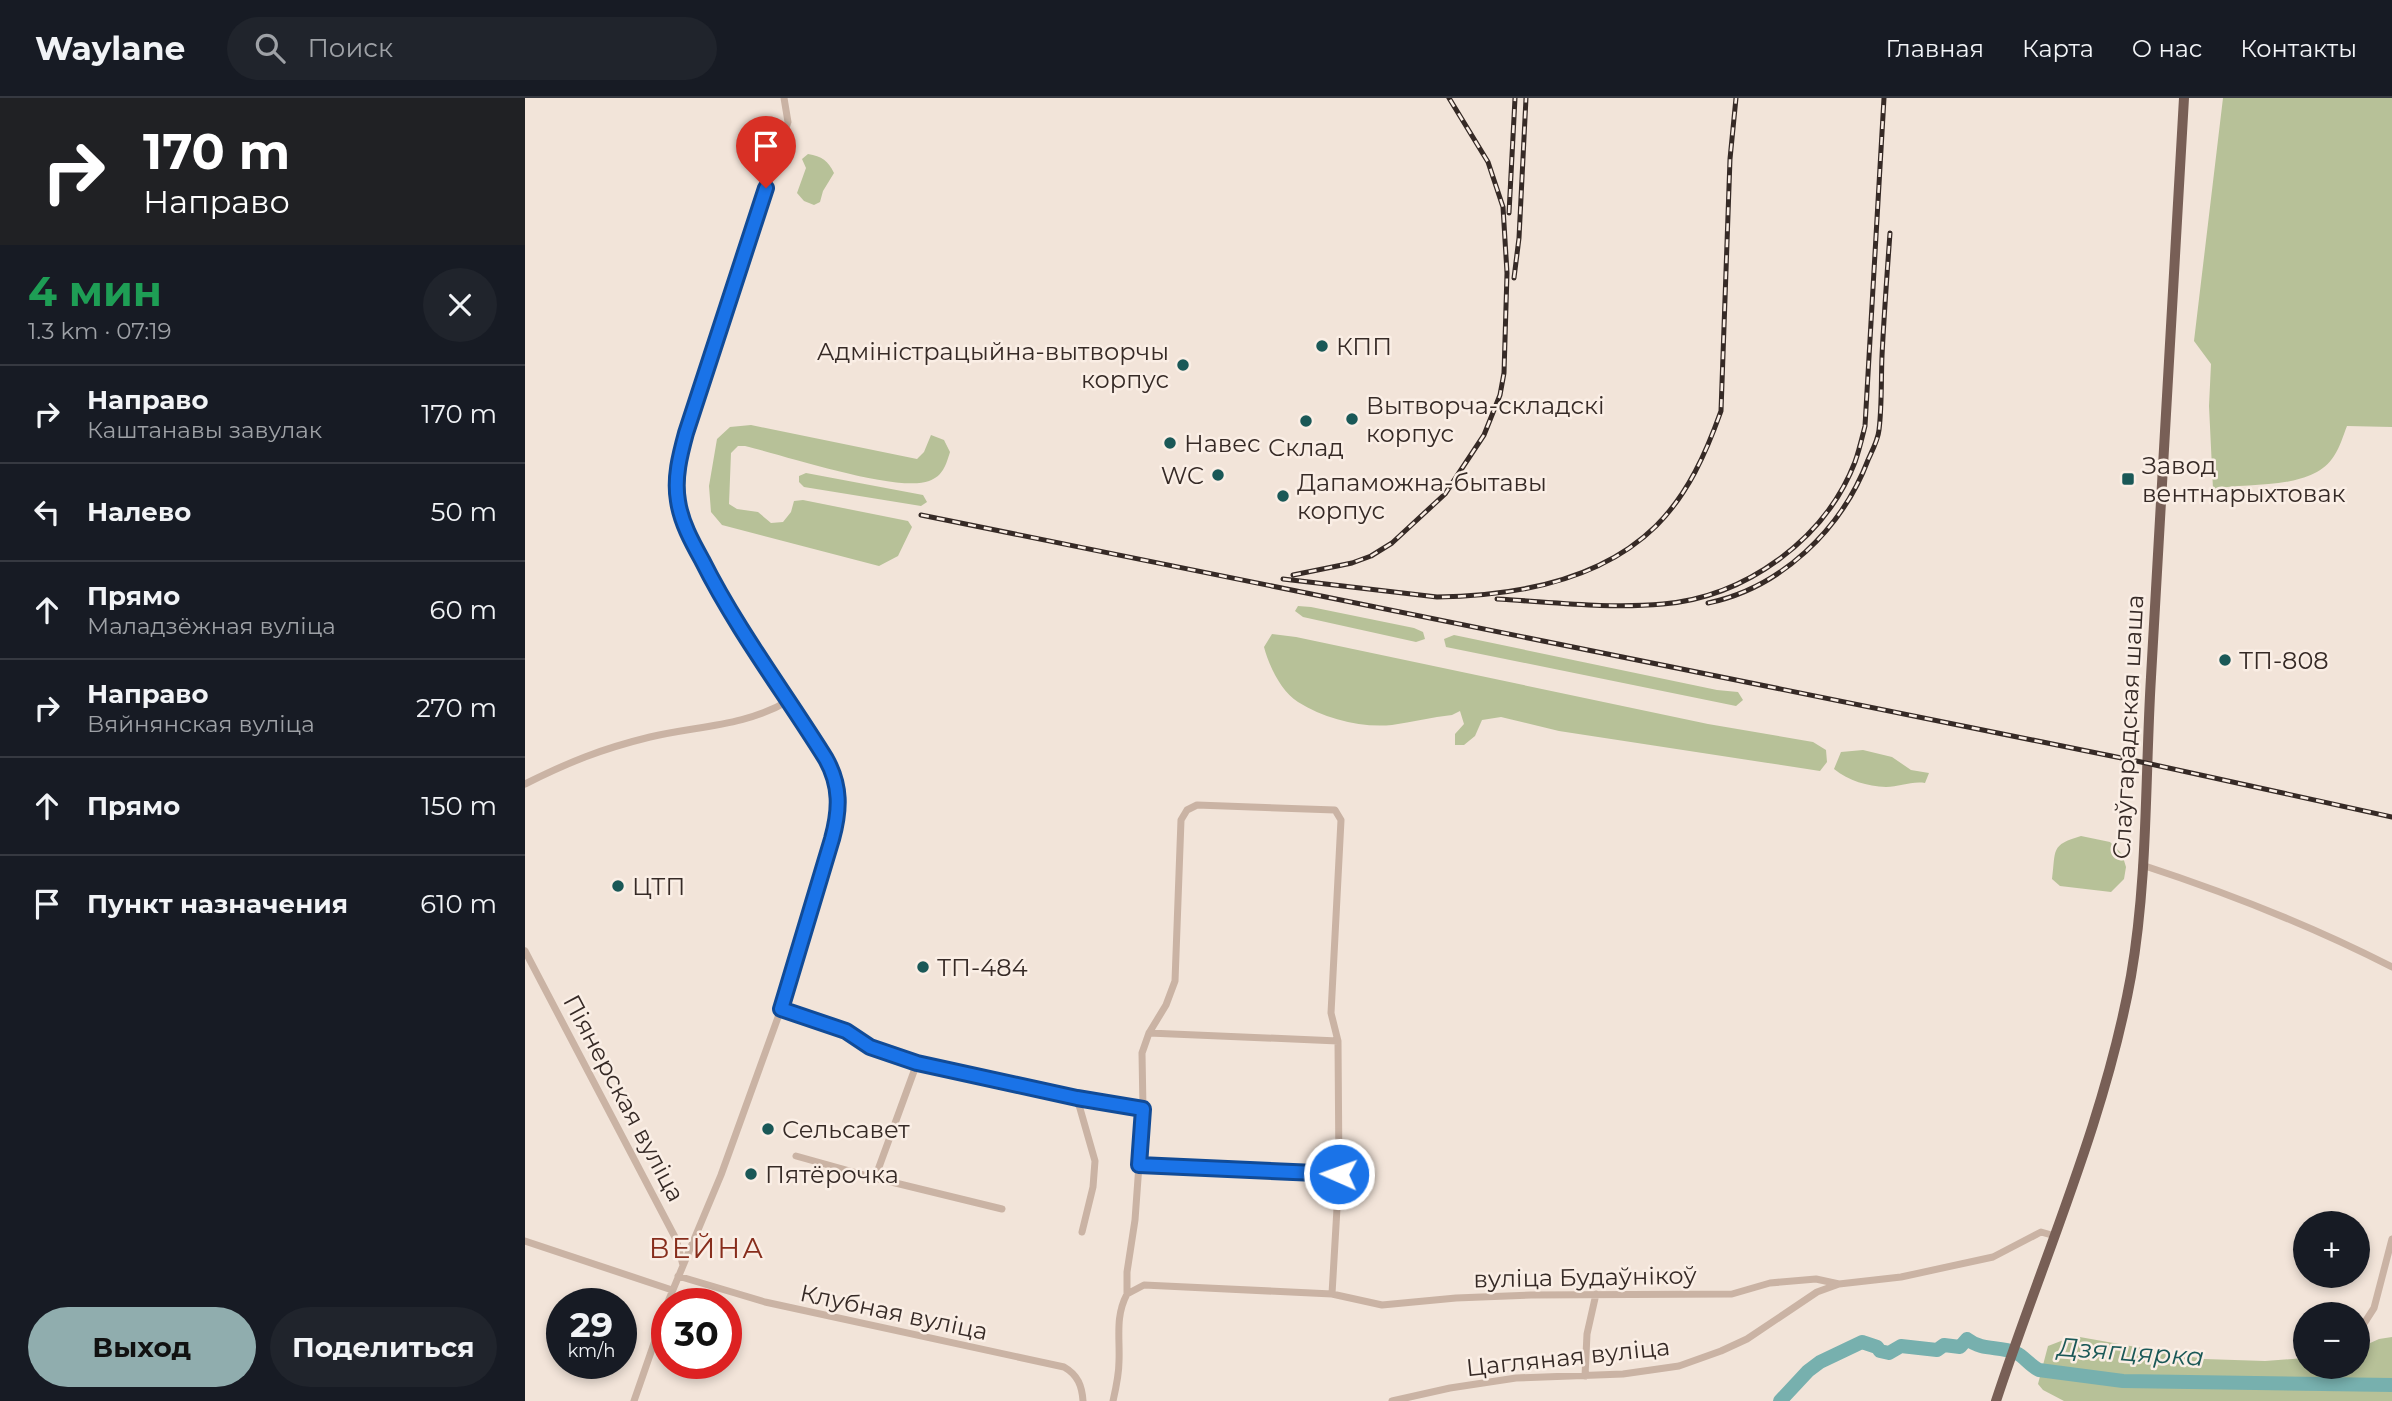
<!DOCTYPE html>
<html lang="ru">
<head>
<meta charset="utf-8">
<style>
	:root { --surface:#171b24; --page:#20242c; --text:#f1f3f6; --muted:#9ea1a6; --line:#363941; --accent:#90adae }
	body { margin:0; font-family:Montserrat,sans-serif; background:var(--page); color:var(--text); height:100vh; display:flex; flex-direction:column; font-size:26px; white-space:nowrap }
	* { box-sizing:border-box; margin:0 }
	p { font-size:23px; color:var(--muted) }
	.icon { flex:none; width:38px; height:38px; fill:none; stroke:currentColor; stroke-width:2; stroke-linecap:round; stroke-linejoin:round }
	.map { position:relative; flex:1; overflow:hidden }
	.side { display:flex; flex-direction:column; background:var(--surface); width:525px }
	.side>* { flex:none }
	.banner { background:#202124; color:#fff; overflow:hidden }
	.controls { position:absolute; left:1768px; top:1113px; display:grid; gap:14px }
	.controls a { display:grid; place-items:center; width:77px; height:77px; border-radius:50%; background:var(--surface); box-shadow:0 4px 10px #0003; font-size:35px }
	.speed { position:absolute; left:21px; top:1190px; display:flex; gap:14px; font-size:35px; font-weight:700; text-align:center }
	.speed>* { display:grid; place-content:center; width:91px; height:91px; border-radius:50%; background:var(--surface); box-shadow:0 4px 10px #0003; line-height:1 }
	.speed small { font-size:18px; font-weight:400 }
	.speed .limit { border:10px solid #d22; background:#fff; color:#111 }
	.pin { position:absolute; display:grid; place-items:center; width:60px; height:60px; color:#fff; margin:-72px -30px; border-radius:50% 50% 50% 0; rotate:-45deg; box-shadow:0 0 7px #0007 }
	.pin .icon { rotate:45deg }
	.me { position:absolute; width:77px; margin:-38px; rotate:272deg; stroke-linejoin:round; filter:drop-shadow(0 0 5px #0008) }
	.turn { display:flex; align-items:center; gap:24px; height:147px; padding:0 28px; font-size:32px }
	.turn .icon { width:91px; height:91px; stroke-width:2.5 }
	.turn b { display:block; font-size:49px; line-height:60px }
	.round { display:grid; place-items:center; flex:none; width:74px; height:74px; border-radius:37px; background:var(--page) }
	.overview { display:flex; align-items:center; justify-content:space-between; height:119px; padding:0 28px }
	h1 { font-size:42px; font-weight:700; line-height:52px; color:#1e9e55 }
	.cta { display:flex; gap:14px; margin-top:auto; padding:14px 28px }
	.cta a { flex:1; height:80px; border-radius:42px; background:var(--accent); color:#111; font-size:28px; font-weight:700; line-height:80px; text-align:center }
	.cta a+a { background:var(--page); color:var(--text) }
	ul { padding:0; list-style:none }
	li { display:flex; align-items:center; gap:21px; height:98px; padding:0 28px; border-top:2px solid var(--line) }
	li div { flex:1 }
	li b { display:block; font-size:26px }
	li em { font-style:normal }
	header { display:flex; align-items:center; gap:42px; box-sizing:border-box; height:98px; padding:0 35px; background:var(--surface); border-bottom:2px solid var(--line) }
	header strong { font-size:33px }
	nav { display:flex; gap:38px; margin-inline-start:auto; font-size:24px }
	.search { width:490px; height:63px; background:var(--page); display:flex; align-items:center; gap:18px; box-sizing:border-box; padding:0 24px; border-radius:38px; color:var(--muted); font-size:26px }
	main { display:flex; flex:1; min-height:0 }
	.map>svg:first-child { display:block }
</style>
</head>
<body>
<header>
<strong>Waylane</strong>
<div class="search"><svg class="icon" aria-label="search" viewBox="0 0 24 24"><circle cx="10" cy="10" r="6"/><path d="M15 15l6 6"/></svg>Поиск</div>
<nav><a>Главная</a><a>Карта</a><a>О нас</a><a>Контакты</a></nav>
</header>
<main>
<section class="side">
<div class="banner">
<div class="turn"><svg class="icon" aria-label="right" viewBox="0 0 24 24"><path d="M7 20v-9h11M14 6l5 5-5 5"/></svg><div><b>170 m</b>Направо</div></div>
</div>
<div class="overview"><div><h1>4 мин</h1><p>1.3 km · 07:19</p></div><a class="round"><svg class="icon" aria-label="close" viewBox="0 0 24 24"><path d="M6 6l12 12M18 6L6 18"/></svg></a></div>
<ul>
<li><svg class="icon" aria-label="right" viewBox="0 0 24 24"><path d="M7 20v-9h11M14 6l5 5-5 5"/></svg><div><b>Направо</b><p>Каштанавы завулак</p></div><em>170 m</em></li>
<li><svg class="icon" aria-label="left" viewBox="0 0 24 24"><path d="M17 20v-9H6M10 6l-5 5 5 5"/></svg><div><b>Налево</b></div><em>50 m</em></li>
<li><svg class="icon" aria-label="ahead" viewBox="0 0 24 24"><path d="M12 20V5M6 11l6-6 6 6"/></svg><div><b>Прямо</b><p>Маладзёжная вуліца</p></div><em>60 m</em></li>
<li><svg class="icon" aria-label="right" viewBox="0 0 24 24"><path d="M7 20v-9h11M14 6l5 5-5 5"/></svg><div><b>Направо</b><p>Вяйнянская вуліца</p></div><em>270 m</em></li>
<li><svg class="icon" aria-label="ahead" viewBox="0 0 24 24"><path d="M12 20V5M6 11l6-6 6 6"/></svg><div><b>Прямо</b></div><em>150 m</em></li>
<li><svg class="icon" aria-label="arrive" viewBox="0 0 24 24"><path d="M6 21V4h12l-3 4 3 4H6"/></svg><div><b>Пункт назначения</b></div><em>610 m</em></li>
</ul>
<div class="cta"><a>Выход</a><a>Поделиться</a></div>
</section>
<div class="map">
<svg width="1867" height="1303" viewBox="0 0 1867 1303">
	<rect width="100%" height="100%" fill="#f2e4d9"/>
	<path fill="#b7c198" d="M1698 0H1867V329L1822 328C1818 338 1815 349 1809 358 1787 393 1724 384 1688 391L1684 308 1686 266 1669 243Z
		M283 56C297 58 303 63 309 75L298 93 295 104 289 107 279 103 272 95 281 70 277 61Z
		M226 327 392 361 399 354 406 337 419 342 425 354C421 367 418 378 404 383 372 395 258 357 220 348H213L206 355 204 406 212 411 233 414 246 425 258 424 266 414 269 403 278 402 383 423 387 429 373 458 354 468 197 427 186 414 184 388 192 341 205 329Z
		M281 375 398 397 402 404 396 408 279 389 274 384V378Z
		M773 508 786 509 889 530 898 534 900 541 891 544 778 519 770 513Z
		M747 536 771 539 1183 626 1288 644 1301 652 1302 664 1295 673 1034 633 976 619 957 622 950 638 939 647H930V636L939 626 935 613 927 617C907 619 887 624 867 627 836 630 800 621 773 604 756 593 744 568 739 549Z
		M929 537 1192 592 1213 594 1218 602 1211 608 921 549 919 541Z
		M1338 652 1367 659 1386 672 1404 675 1400 685C1386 683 1374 689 1361 689 1342 688 1324 683 1309 671L1316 654Z
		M1556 738 1585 744 1597 756 1601 769 1599 781 1586 794 1535 788 1527 781C1531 752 1525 747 1556 738Z
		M1549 1238 1679 1261 1740 1263 1780 1260V1269H1832V1251L1854 1241 1867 1239V1303H1539L1518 1292 1513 1286 1523 1248Z"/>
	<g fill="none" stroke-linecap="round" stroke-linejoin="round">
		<path stroke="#77b0ae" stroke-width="14" d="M1255 1303 1283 1273 1295 1264 1337 1244 1352 1249 1355 1253 1364 1255 1376 1248 1412 1252 1419 1247 1435 1249 1442 1241C1459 1254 1473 1247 1491 1255 1499 1258 1504 1267 1514 1272L1598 1283 1867 1287"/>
		<path stroke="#cab3a4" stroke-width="7" d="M0 686C44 664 76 651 125 639 172 628 221 628 263 603
			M1617 767C1703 795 1787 828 1867 869
			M0 853 151 1141 158 1167
			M256 911 321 933 345 949 392 965 552 1000 570 1063 568 1089 557 1134
			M624 935 813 943
			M552 1000 618 1011
			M271 1058 350 1080 477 1111
			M614 1067 814 1076
			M350 1080 392 965
			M0 1143 147 1192
			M153 1178 240 1204 539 1269C553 1277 557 1288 558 1303
			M602 1196V1174L610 1122 618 1011 617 955 624 935 641 907 650 883 656 722 662 712 672 707 810 712 816 722 806 915 813 943 814 1076 807 1196
			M142 1206 196 1077 256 911 290 802 314 708 312 686 306 669C269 603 221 544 185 478 172 455 157 430 153 404 149 381 155 357 161 335L263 24 259 0
			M1840 1224 1849 1210 1867 1141
			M1060 1278 1062 1236 1071 1196
			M109 1303 142 1208
			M588 1303C591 1290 594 1276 594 1263 595 1239 590 1219 602 1196L619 1187 807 1196 857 1207 931 1200 1006 1197 1207 1196 1245 1185 1291 1181 1314 1186
			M867 1303 925 1290 991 1280 1098 1276 1154 1268 1196 1253 1222 1241 1292 1194 1314 1186 1376 1179 1468 1159 1516 1134 1530 1138"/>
		<path stroke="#785f56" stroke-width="10" d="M1471 1303C1517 1163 1580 1023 1606 878 1623 780 1620 678 1626 579 1637 386 1648 193 1659 0"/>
		<g stroke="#362a26" stroke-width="5">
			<path id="rail" d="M984 115 990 0
				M989 180 994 140 1001 0
				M396 417 1621 665 1867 719
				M768 477 827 465 846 458 867 445 920 396 959 337 975 297 979 275 982 175 978 109 963 64 924 0
				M758 481 912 499C989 498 1074 484 1131 428 1163 396 1181 355 1196 313L1205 61 1211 0
				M972 501C1027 504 1082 511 1138 506 1220 499 1300 442 1330 364 1334 353 1337 340 1340 328L1359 0
				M1183 505C1256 490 1317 431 1343 362 1347 353 1353 342 1354 332 1357 308 1356 282 1357 258 1359 217 1362 176 1365 135"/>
		</g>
		<use href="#rail" stroke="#faeee5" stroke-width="2.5" stroke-dasharray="8" stroke-linecap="butt"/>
	</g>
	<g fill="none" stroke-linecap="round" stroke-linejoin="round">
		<g stroke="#114b97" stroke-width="18">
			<path id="route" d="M241 90 161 335C155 357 149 380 153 403 156 424 167 444 177 462 212 532 260 595 301 661 316 688 315 712 307 741L256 911 321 933 345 949 392 965 552 1000 618 1011 614 1067 814 1076"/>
		</g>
		<use href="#route" stroke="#1a73e8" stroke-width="12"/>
	</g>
	<g fill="#1a5857" stroke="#faeee5" stroke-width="2.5">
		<circle cx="797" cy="248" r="7"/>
		<circle cx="658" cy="267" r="7"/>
		<circle cx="827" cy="321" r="7"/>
		<circle cx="781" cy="323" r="7"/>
		<circle cx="645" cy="345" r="7"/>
		<circle cx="693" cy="377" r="7"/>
		<rect x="1596" y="374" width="14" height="14" rx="3.5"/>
		<circle cx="758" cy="398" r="7"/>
		<circle cx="1700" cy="562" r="7"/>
		<circle cx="93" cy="788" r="7"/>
		<circle cx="398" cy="869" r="7"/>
		<circle cx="243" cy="1031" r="7"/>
		<circle cx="226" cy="1076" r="7"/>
	</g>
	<g text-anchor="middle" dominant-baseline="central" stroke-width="5" stroke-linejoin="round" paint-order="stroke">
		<g font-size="24" fill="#362a26" stroke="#faeee5" text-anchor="start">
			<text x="811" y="248">КПП</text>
			<text x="644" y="253" text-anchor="end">Адміністрацыйна-вытворчы<tspan x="644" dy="28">корпус</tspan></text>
			<text x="841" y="307">Вытворча-складскі<tspan x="841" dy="28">корпус</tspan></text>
			<text x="659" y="345">Навес</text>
			<text x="781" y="349" text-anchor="middle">Склад</text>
			<text x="1617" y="367">Завод<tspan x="1617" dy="28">вентнарыхтовак</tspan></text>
			<text x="679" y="377" text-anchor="end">WC</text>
			<text x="772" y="384">Дапаможна-бытавы<tspan x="772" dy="28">корпус</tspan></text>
			<text x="1714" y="562">ТП-808</text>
			<text x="107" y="788">ЦТП</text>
			<text x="412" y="869">ТП-484</text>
			<text x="257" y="1031">Сельсавет</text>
			<text x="240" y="1076">Пятёрочка</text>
		</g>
		<g font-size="24" fill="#362a26" stroke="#faeee5">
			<text transform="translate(1603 629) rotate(-87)">Слаўгарадская шаша</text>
			<text transform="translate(99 1000) rotate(62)">Піянерская вуліца</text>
			<text transform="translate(1060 1179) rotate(-1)">вуліца Будаўнікоў</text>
			<text transform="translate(369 1214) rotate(12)">Клубная вуліца</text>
			<text transform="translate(1043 1259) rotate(-6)">Цагляная вуліца</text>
		</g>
		<g font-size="26" font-style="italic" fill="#1a5857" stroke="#faeee5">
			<text transform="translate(1606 1254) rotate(4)">Дзягцярка</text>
		</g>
		<g font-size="28" letter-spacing="2" fill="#872d1c" stroke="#faeee5">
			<text x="182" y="1150">ВЕЙНА</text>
		</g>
	</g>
</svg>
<div class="controls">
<a>+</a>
<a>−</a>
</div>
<div class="speed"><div>29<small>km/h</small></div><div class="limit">30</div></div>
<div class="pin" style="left:241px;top:90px;background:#d93025"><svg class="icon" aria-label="arrive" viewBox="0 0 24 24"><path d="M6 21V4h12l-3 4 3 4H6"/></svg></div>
<svg class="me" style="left:814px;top:1076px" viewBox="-20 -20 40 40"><circle r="17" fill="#1a73e8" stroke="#fff" stroke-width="3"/><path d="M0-11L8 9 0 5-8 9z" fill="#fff"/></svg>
</div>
</main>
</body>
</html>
